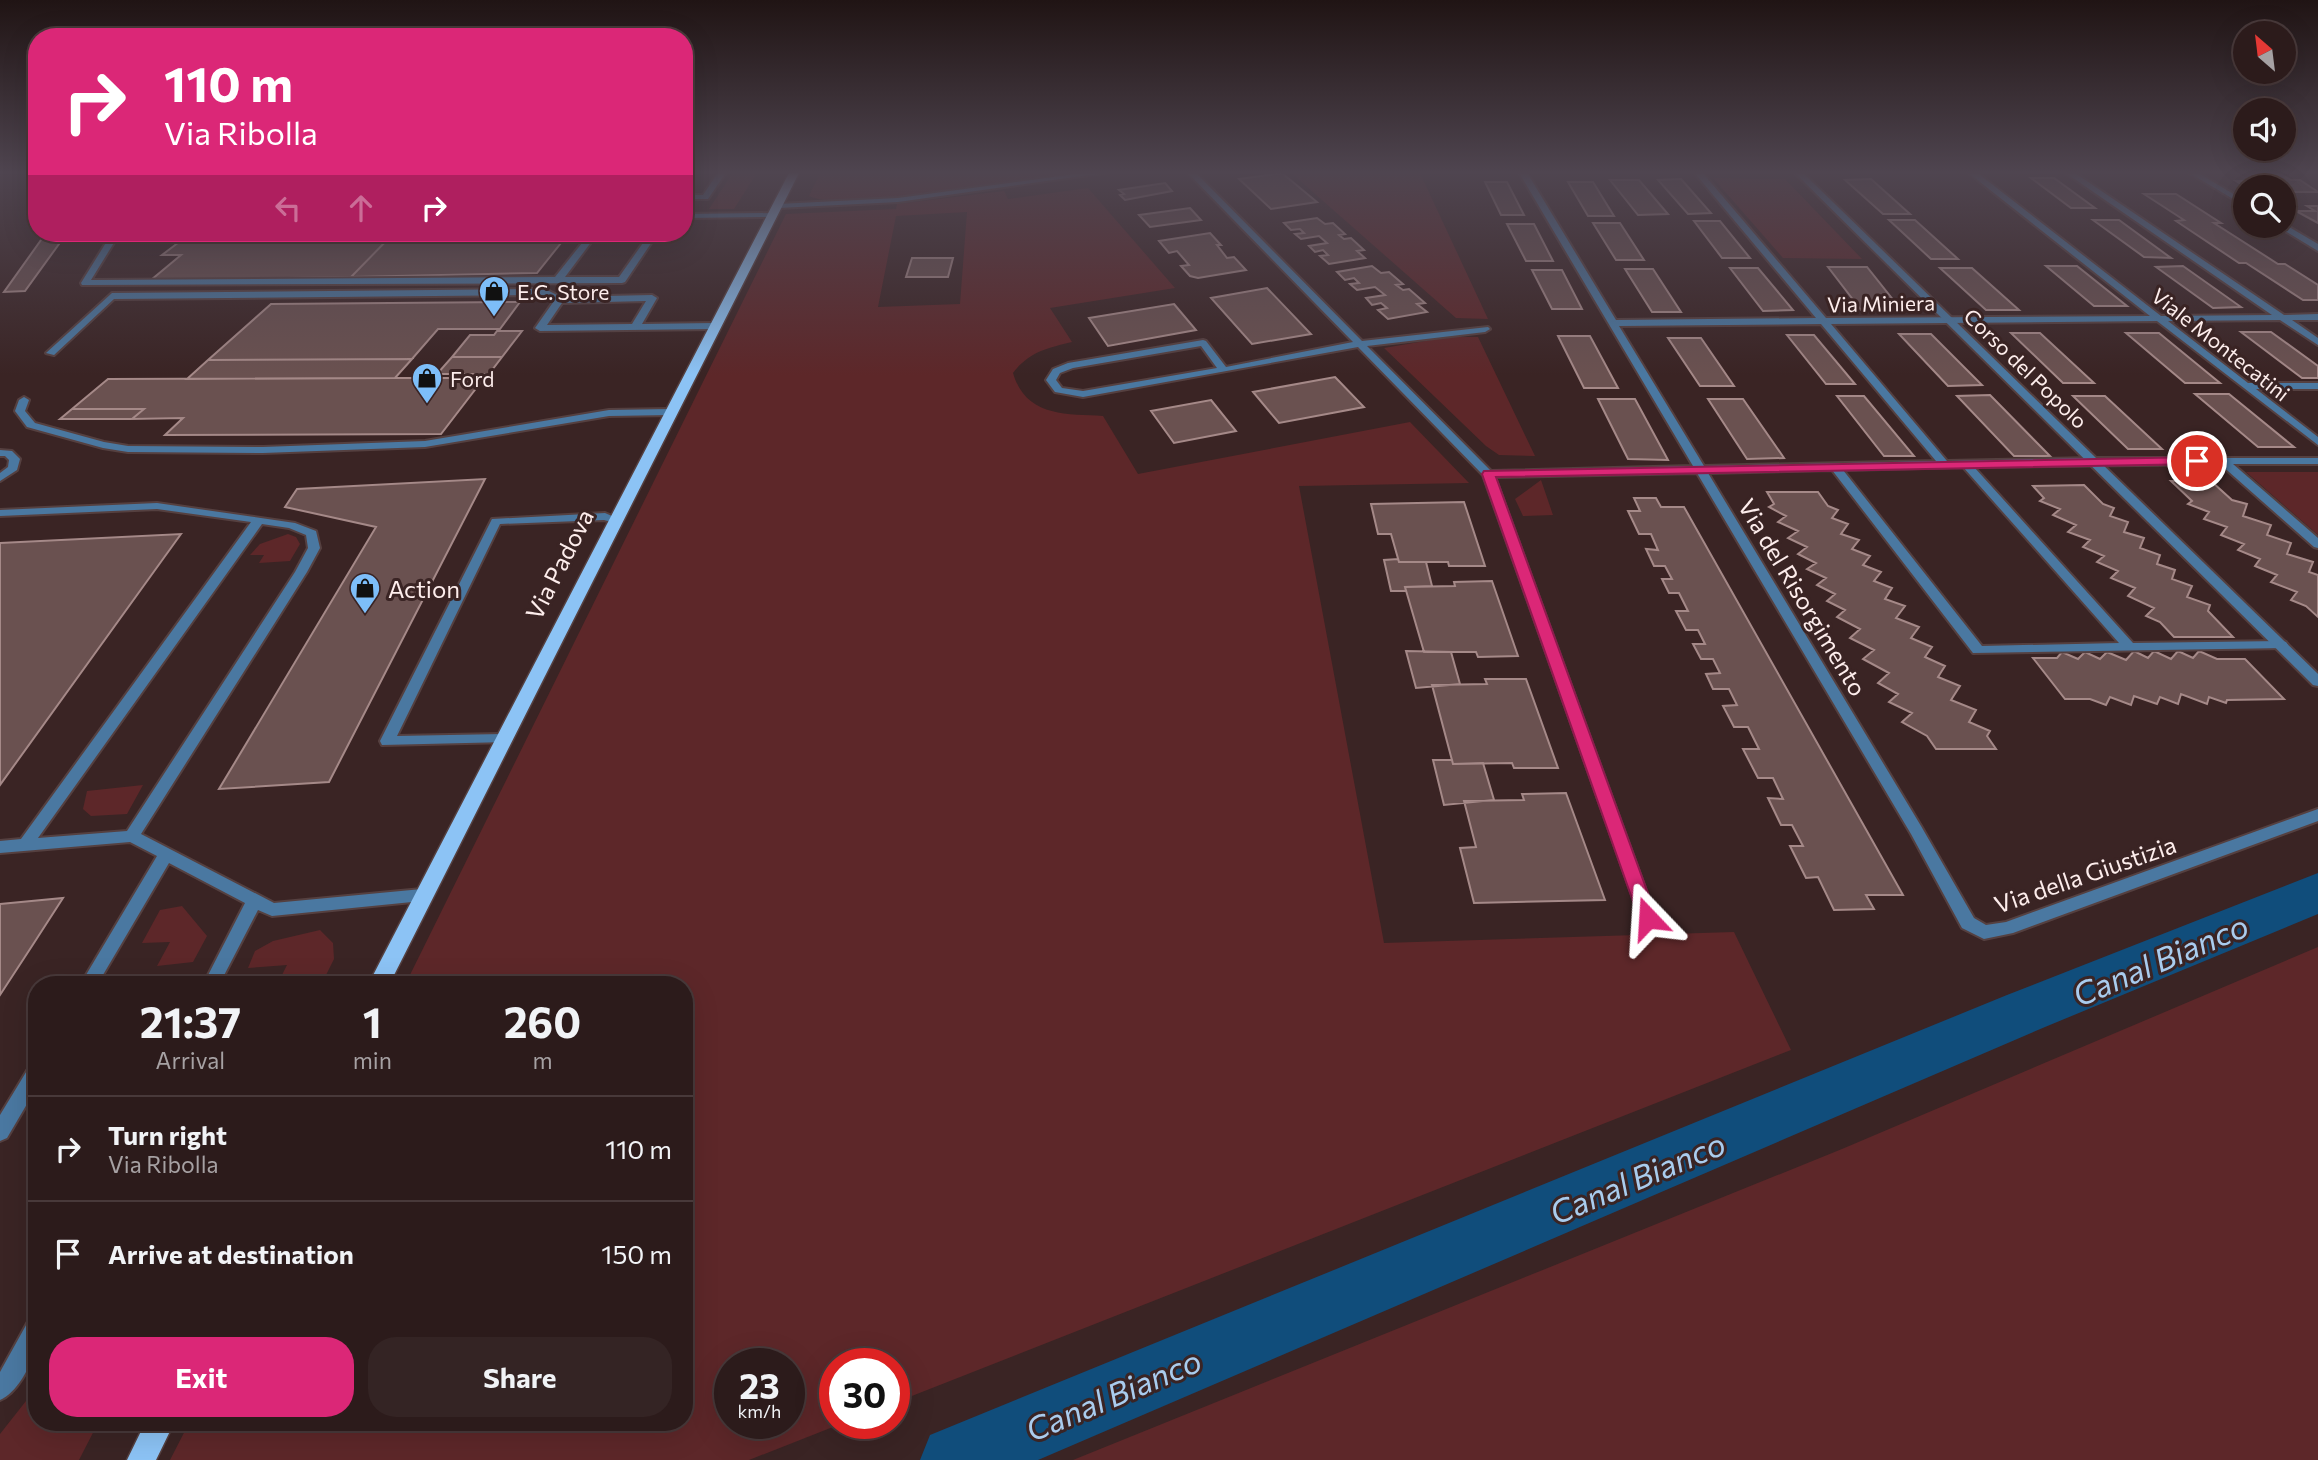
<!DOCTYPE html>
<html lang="en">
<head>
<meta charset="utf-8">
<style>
	:root { --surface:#2c1b1b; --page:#342424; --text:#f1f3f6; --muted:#a6a1a3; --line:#48393a; --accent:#db2777 }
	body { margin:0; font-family:Commissioner,sans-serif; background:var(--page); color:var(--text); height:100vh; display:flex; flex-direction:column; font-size:26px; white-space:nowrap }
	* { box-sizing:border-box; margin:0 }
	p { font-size:23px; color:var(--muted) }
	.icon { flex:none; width:38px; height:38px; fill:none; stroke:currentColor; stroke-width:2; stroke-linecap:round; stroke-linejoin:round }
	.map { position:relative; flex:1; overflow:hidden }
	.details { position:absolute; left:28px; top:976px; width:665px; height:455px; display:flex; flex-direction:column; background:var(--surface); border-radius:28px; box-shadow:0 7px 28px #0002,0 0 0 2px var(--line) }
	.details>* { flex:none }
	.banner { position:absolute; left:28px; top:28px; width:665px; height:214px; border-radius:28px; box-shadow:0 7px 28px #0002,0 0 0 2px var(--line); background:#db2777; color:#fff; overflow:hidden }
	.needle { width:46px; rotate:332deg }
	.tools { position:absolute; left:2233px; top:21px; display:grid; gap:14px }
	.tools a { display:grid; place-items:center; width:63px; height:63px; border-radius:50%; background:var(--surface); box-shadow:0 7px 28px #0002,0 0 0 2px var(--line); font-size:35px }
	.speed { position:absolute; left:714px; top:1348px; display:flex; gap:14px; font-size:35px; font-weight:700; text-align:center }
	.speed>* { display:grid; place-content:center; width:91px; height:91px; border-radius:50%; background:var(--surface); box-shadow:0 7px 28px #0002,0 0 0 2px var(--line); line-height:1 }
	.speed small { font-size:18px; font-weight:400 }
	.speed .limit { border:10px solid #d22; background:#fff; color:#111 }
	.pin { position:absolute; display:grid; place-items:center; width:60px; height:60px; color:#fff; margin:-30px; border:4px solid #fff; border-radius:50%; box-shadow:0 2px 7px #0007 }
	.me { position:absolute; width:77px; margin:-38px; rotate:340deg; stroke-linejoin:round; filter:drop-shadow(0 0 5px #0008) }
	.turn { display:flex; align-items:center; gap:24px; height:147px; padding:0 21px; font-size:32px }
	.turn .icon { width:91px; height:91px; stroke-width:2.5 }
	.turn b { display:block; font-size:49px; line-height:60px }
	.lanes { display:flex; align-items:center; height:66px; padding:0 21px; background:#0003; justify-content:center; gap:35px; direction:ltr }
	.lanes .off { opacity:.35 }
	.eta { display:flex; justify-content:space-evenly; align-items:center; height:119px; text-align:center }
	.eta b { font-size:42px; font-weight:700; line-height:49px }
	.action { display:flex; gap:14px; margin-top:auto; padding:14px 21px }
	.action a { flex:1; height:80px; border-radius:28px; background:var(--accent); color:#fff; font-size:28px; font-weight:700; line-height:80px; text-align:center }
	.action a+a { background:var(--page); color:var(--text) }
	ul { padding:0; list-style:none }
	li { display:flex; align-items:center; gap:21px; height:105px; padding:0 21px; border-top:2px solid var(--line) }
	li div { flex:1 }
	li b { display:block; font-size:26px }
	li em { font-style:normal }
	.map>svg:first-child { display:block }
</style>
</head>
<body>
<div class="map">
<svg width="2318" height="1460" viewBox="0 0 2318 1460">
	<rect width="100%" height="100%" fill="#3a2424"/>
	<path fill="#5d2729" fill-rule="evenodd" d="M734 171H758L734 209H709Z
		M821 171H1097C1044 178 848 214 809 196Z
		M1289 171H1419L1488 319 1456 318Z
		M1713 178 1785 179 1862 259 1783 258Z
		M1088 188 1175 288 1050 308 1072 342C1047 348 1029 352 1013 373 1026 417 1065 414 1103 416L1138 474 1410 422 1469 483 1299 486 1384 943 1734 932 1791 1050 894 1403V1363H835V1423H843L749 1460H170L189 1423H684V985H405L786 214 896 209 897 204 1004 191 1008 199ZM967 212 960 304 878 307 896 216ZM730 1363H789V1423H730Z
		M1448 337H1478L1535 456 1499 455 1486 446 1384 348Z
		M2246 472H2318V535Z
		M1541 480 1553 515 1523 516 1515 499Z
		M288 534 296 537 300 544 290 561 259 563 264 555H250L260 544Z
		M143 785 127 814 91 816 83 809 87 791Z
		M182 906 207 936 193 962 157 966 170 942 142 943 160 910Z
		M320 930 333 943 334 959 321 985H277L287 965 248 968 255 951 273 941Z
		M2318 947V1460H1073L1842 1149Z
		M37 1380V1423H98L79 1460H0V1434L26 1401Z"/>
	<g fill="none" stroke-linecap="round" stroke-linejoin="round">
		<path fill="#104d7b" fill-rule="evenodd" d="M2318 873V914L2045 1027 1038 1460H920L930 1435 2007 995Z"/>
	</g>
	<path fill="#6a5150" stroke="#a58988" stroke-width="2" d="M2248 171H2275L2291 180H2300L2318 192H2284V187H2246L2236 181H2266Z
		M1282 173 1317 202 1271 209 1239 179Z
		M2031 178H2054L2095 208H2071Z
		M1681 179 1711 213 1688 214 1658 180Z
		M1871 179 1910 214H1883L1845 180Z
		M1610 180H1639L1668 214 1638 215Z
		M1485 182H1507L1524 215H1501Z
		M1568 182H1593L1614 216H1588Z
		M1165 183 1172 191 1125 200 1120 195 1124 194 1119 190Z
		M2144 194H2176L2221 223H2214L2278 264H2285L2318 285V300H2303L2246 263H2239L2176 221 2184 220Z
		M2307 206H2318V223L2296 211H2315Z
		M1190 208 1201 220 1150 227 1139 215Z
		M1317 218 1325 224 1333 223 1345 234 1339 235 1344 239 1351 238 1364 250 1357 251 1365 258 1329 264 1320 256 1328 255 1323 250 1315 252 1309 246 1327 243 1319 236 1301 239 1295 234 1304 233 1300 229 1291 230 1284 223Z
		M1889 220H1915L1958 259H1931Z
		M2093 220H2119L2171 258 2144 257Z
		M1694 221H1720L1750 258H1722Z
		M1593 223H1620L1644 260H1616Z
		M1507 224H1534L1553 261H1526Z
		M46 233H67L25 291 4 292Z
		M191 233H394L351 277 151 280 181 255H162Z
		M394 233H569L537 273 351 277Z
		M1210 233 1221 245H1217L1227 258 1234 257 1246 270 1198 278 1190 276 1181 266 1189 265 1177 251 1169 253 1159 241Z
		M912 258H953L948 277H906Z
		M1372 266 1381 273 1389 272 1403 284 1396 285 1403 290 1409 289 1425 303 1417 304 1427 312 1388 319 1378 310 1387 308 1381 303 1372 305 1366 298 1385 295 1375 287 1357 290 1350 284 1359 283 1354 278 1345 280 1337 272Z
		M2046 266H2077L2127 306H2094Z
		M2183 266 2241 307 2213 308 2156 267Z
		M1828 267H1867L1902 311 1861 310Z
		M1730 268H1758L1793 310 1763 311Z
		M1940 268H1972L2019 310H1986Z
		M1625 269H1653L1681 312H1652Z
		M1532 270H1562L1582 309H1552Z
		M1267 288 1311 334 1252 344 1211 298Z
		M520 302 500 329H438L412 359 208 360 271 304Z
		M1174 304 1196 330 1108 346 1089 318Z
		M497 331H522L502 357H452L470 335H494Z
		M2241 332H2271L2318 366V378H2302Z
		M2011 333H2040L2094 383H2063Z
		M2126 333H2159L2220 383H2185Z
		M1899 334H1931L1982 385 1948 386Z
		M1787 335H1814L1855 384H1826Z
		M1558 336H1590L1618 388H1584Z
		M1668 338H1701L1734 386H1700Z
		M452 357H502L489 374H437Z
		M412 359 395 378 187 379 208 360Z
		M1335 377 1364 407 1279 423 1253 392Z
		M395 378H484L441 434 165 435 183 418 132 419 144 409H72L108 379Z
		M2195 394H2229L2294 447H2258Z
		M1990 395 2050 456H2014L1957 396Z
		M1837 396H1864L1914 456H1884Z
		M2073 396H2105L2162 449H2128Z
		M1598 399H1635L1668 460 1628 459Z
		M1708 399H1743L1784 458 1747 459Z
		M1211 400 1236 431 1174 443 1151 411Z
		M72 409H144L132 419H60Z
		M485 479 329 782 219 789 376 527 285 507 297 489Z
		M2171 481H2211L2232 500 2247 504 2243 516 2271 525 2267 535 2291 543 2287 554 2313 562 2309 572 2318 575V617L2306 606 2291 600 2297 592 2271 582 2277 575 2255 566 2260 559 2238 550 2244 544 2221 535 2227 527 2204 519 2209 512 2188 504 2192 501Z
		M2084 485 2103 504 2114 508 2110 516 2128 522 2124 532 2144 538 2140 548 2160 555 2157 564 2175 570 2172 579 2192 586 2187 597 2210 605 2208 611 2233 637H2174L2160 622 2146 616 2154 608 2128 596 2135 588 2111 578 2118 571 2097 562 2104 556 2083 547 2090 540 2068 532 2076 525 2053 515 2060 509 2040 501 2044 498 2033 486Z
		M1767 492H1818L1828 506 1838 510 1832 518 1848 524 1841 534 1859 540 1852 549 1870 556 1863 565 1881 572 1874 581 1892 588 1885 599 1905 606 1896 618 1919 627 1911 638 1932 647 1925 657 1945 666 1938 677 1960 686 1951 700 1976 710 1969 722 1990 731 1987 736 1996 749H1936L1927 736 1902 722 1912 713 1889 702 1898 694 1878 683 1889 673 1863 659 1874 650 1850 638 1860 629 1837 617 1845 610 1827 601 1835 594 1817 585 1826 578 1807 569 1816 563 1798 554 1807 547 1788 538 1798 531 1778 522 1786 516 1769 507 1774 504Z
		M1634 498H1656L1661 507H1684L1903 895H1866L1874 909 1834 910 1818 877 1806 878 1790 846H1803L1792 825H1781L1768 798 1783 799 1773 778H1758L1743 749H1759L1748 727H1734L1723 706 1737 705 1729 689H1713L1706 674 1720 673 1713 659H1701L1693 644H1705L1698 630H1686L1676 611H1688L1679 593H1669L1662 579H1672L1665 566H1654L1646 549 1658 550 1651 534H1639L1628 511H1640Z
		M1464 502 1485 566H1449L1448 562H1399L1391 534H1378L1371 504Z
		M181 534 0 785V543Z
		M1398 559 1399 562H1426L1432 586 1405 587 1406 591H1391L1384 560Z
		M1492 581 1518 656 1478 657 1476 652H1424L1405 587 1455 586 1454 582Z
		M1406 651 1451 652 1460 684 1416 688Z
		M2134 651 2148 658 2154 651 2171 659 2178 651 2193 658 2199 651 2217 659H2245L2284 699 2227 700 2226 703 2209 697 2207 704 2181 694 2178 704 2160 697 2157 704 2134 696 2131 705 2110 697 2106 705 2090 699H2065L2033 658H2057L2062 652 2078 659 2085 652 2100 659 2107 652 2126 660Z
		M1485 679H1526L1558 768H1514L1512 763 1453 764 1432 685 1487 684Z
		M1433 760H1452L1453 764 1483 763 1494 800 1444 805Z
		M1566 793 1605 900 1474 903 1460 848 1476 847 1464 801 1524 800 1522 794Z
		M63 898 32 946 0 995V904Z"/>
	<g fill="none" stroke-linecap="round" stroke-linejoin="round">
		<g stroke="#554040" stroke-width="4">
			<path id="service" d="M719 171H727L708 199H684V195H703Z
				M775 213 776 215 772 217 684 218V214Z
				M112 233H120L91 280 555 277 590 233H598L565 277H619L650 233H658L625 282 622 283 82 285 81 283Z
				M545 289 561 297 652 295 657 298 642 324 715 323 720 326 715 329 540 331 535 328 554 301 543 295 114 299 54 355 46 353 112 293ZM646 301 632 324 547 325 562 303Z
				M24 397 29 400 25 411 35 423 104 442 128 446 263 447 425 441 609 410 671 409 676 412 671 415 609 416 425 447 263 453 128 452 103 448 27 427 15 411 19 400Z
				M0 450 12 451 20 459 17 470 0 481V473L8 467 9 460 5 456H0Z
				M157 503 295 523 316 531 320 548 307 572 141 834 274 903 422 889 428 891 430 895 428 899 422 901 272 916 258 910 219 985H203L245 903 169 863 97 985H80L157 856 130 842 0 853V841L21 839 251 522 157 509 0 516V510ZM262 524 289 528 306 535 308 548 295 572 127 831 38 838Z
				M605 513 621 520 615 523 604 520 500 524 397 736 503 734 510 739 508 742 382 745 380 741 492 519Z
				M37 1062V1087L7 1138 0 1141V1115L31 1064Z
				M37 1315C37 1325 39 1339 36 1349 30 1367 17 1393 0 1400V1372L30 1318Z"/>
		</g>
		<g stroke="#554040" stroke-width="4">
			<path id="minor" d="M1098 171H1117L898 202 778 208 774 206 778 204 898 198Z
				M1186 171H1194L1362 341 1488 327 1490 329 1485 332 1367 346 1491 471 1693 466 1518 171H1526L1616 320 1816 318 1693 171H1701L1826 318 2150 316 1966 171H1975L2161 316 2272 315 2063 171H2072L2284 315 2318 314V320H2292L2318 338V345L2280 320 2168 321 2248 383H2318V389H2256L2318 437V445L2157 321 1831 324 1947 461 2093 458H2318V464H2233L2318 538V548L2314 547 2220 464 1974 467 2133 643 2281 641 2286 642 2288 645 2286 648 1973 653 1832 470 1708 473 1921 826 1974 918 1986 925 2006 922 2318 809V821L2013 933 1984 939 1962 928 1911 834 1697 473 1495 477 1656 918 1654 923 1648 924 1642 923 1483 475 1358 347 1083 397 1055 392 1046 380 1053 369 1068 363 1203 340 1206 341 1226 367 1353 342ZM1821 324 1936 461 1704 466 1619 326ZM1201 346 1217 368 1083 391 1062 388 1056 380 1060 373 1073 368ZM1963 467 2119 643 1982 646 1843 470Z
				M2186 171H2195L2245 201V206Z
				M2284 224 2318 244V251L2277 226Z"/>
		</g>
		<g stroke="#554040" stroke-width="4">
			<path id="tertiary" d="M1793 171H1801L2318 674V686L2313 685Z"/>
		</g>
		<g stroke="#554040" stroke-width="3">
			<path id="primary" d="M790 171H800L389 985H368Z
				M145 1423H174L156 1460H127Z"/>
		</g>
		<use href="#service" fill="#4a78a1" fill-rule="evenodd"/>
		<use href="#minor" fill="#4a78a1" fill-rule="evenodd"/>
		<use href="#tertiary" fill="#4a78a1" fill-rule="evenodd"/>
		<use href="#primary" fill="#8cc3f5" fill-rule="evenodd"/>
	</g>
	<linearGradient id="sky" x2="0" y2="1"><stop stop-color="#201414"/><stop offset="0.46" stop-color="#4f4550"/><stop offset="1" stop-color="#4f4550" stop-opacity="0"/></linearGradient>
	<rect width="2318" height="375" fill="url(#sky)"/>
	<path fill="#db2777" stroke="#8e194d" stroke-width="2" d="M2197 457 2201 458V464L1496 477 1657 918 1654 924 1648 926 1641 924 1482 474 1484 471Z"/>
	<defs>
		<g id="shop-pin" transform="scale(1.575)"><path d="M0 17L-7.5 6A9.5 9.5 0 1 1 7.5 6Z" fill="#7dbef9" stroke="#3a2424"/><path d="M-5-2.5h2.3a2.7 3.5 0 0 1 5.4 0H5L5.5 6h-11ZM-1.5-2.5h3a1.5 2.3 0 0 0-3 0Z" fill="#111"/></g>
	</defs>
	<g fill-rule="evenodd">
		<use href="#shop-pin" x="494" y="291"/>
		<use href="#shop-pin" x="427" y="378"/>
		<use href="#shop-pin" x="365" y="588"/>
	</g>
	<g text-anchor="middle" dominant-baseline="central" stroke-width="6" stroke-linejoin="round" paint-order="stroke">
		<g font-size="21" fill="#fdedec" stroke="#3a2424" text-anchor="start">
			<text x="517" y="291">E.C. Store</text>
			<text x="450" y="378">Ford</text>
		</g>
		<g font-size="21" fill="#fdedec" stroke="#3a2424">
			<text transform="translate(1881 303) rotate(-1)">Via Miniera</text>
			<text transform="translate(2221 344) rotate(38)">Viale Montecatini</text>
			<text transform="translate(2026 368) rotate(44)">Corso del Popolo</text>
		</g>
		<g font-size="24" fill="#fdedec" stroke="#3a2424">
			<text transform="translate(559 564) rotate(-63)">Via Padova</text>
			<text transform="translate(1803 597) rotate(59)">Via del Risorgimento</text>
			<text transform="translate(2085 874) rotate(-19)">Via della Giustizia</text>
		</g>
		<g font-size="24" fill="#fdedec" stroke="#3a2424" text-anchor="start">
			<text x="388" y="588">Action</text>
		</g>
		<g font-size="32" font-style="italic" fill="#a9ccee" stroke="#3a2424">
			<text transform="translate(2160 959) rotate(-23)">Canal Bianco</text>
			<text transform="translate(1637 1177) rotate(-23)">Canal Bianco</text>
			<text transform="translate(1113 1394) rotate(-23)">Canal Bianco</text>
		</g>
	</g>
</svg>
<div class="tools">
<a><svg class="needle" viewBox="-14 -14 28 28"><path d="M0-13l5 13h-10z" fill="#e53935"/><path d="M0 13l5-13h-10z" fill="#a6a1a3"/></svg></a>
<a><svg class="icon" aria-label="sound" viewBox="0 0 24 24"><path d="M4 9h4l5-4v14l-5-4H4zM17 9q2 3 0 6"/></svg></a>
<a><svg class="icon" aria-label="search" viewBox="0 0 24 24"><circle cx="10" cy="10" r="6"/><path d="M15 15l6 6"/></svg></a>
</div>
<div class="speed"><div>23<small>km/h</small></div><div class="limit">30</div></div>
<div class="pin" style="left:2197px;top:461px;background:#d93025"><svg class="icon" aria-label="arrive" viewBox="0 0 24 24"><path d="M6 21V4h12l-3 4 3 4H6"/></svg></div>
<svg class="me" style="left:1648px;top:918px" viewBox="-20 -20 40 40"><path d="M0-17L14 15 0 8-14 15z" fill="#db2777" stroke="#fff" stroke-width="4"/></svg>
<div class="banner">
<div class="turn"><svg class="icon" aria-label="right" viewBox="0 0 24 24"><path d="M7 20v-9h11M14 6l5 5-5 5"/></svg><div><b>110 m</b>Via Ribolla</div></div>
<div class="lanes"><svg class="icon off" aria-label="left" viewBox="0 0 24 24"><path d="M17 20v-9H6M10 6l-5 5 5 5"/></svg><svg class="icon off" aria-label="ahead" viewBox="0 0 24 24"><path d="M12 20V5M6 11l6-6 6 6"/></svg><svg class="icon" aria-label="right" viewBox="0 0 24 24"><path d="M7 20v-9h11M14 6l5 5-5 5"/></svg></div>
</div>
<section class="details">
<div class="eta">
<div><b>21:37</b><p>Arrival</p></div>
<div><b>1</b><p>min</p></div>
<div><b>260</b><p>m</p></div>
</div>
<ul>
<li><svg class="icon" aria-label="right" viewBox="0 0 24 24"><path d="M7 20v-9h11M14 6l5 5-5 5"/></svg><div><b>Turn right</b><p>Via Ribolla</p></div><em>110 m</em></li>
<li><svg class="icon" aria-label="arrive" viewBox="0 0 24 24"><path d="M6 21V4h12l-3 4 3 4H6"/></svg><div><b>Arrive at destination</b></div><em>150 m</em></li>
</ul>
<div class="action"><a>Exit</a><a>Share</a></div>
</section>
</div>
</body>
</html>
